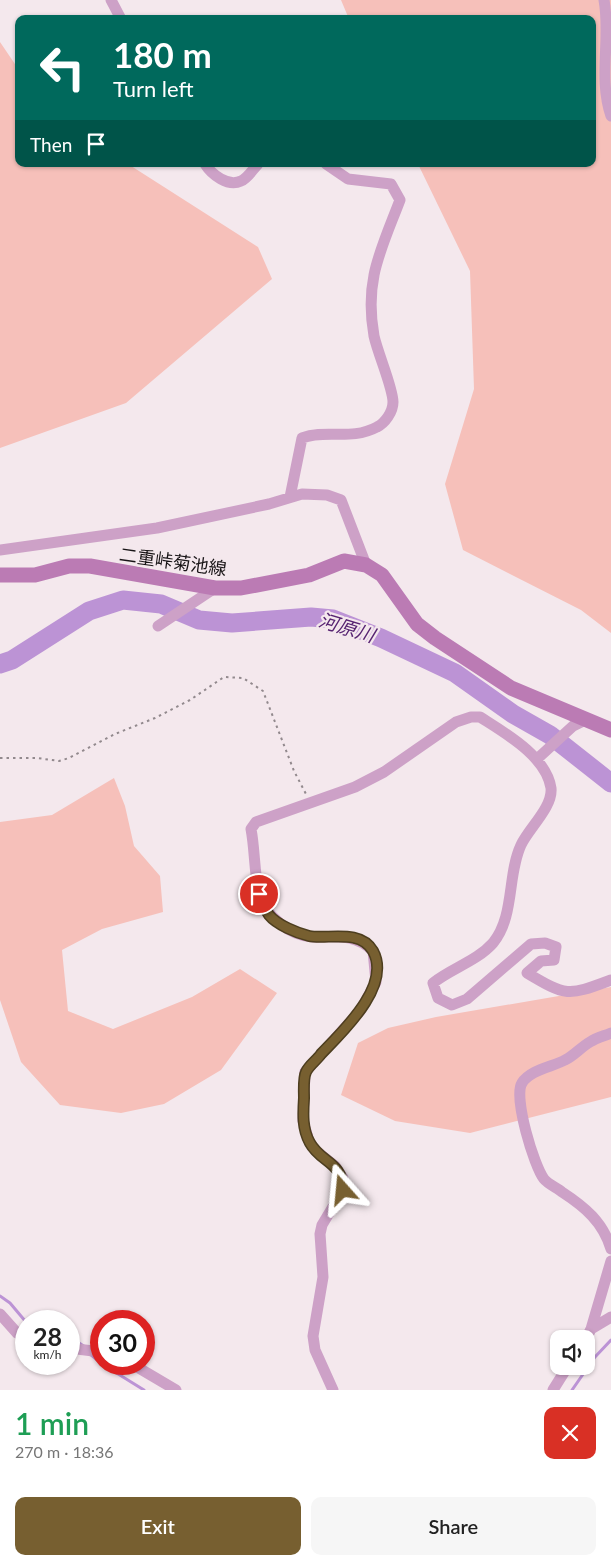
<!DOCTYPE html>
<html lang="en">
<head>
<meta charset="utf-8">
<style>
	:root { --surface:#fff; --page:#f6f6f6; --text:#222; --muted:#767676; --accent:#775f30 }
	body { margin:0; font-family:Lato,"Noto Sans JP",sans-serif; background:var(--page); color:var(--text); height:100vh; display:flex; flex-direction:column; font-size:19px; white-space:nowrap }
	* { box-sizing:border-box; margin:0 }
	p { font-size:16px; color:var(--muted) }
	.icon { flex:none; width:28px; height:28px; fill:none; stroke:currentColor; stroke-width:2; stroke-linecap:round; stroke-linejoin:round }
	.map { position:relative; height:1390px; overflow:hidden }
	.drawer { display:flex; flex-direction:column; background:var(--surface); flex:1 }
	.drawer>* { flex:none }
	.banner { position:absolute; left:15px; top:15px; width:581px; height:152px; border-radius:10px; box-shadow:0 1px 4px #0004; background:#00695c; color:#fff; overflow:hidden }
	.buttons { position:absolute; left:550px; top:1330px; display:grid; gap:10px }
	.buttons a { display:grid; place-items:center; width:45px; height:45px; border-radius:10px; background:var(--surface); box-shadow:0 1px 4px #0004; font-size:25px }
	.speed { position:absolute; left:15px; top:1310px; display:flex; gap:10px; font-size:25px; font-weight:700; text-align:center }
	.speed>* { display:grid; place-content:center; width:65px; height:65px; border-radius:50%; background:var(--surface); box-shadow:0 1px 4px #0004; line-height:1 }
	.speed small { font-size:12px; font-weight:400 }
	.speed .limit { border:8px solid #d22; background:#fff; color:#111 }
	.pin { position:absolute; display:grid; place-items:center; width:42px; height:42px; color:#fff; margin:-21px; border:2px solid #fff; border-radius:50%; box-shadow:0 1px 5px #0007 }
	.me { position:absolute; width:55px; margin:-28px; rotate:342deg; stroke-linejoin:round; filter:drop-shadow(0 0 4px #0008) }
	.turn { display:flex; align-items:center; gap:18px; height:105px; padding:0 15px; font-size:22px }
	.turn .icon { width:65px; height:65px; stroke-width:2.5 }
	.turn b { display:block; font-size:35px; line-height:42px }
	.then { display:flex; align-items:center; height:48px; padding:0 15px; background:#0003; gap:10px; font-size:19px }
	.round { display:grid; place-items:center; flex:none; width:52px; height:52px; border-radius:10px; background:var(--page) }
	.head { display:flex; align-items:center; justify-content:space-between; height:85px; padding:0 15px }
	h1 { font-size:30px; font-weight:600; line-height:38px; color:#1e9e55 }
	.action { display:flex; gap:10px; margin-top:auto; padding:10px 15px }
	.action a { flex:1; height:58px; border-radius:10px; background:var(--accent); color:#fff; font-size:20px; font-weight:600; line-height:58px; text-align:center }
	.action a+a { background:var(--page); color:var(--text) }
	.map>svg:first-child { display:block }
</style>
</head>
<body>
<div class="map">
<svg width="611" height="1390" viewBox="0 0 611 1390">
	<rect width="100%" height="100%" fill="#f4e8ed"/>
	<path fill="#f6c0ba" d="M341 0H611V633L581 610 463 550 445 484 474 389 470 271 418 164H592V19H349Z
		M0 42 19 70V164H128L258 247 272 279 126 403 0 448Z
		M114 778 125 806 134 846 160 876 163 912 102 929 62 950 68 1011 113 1029 192 997 240 969 277 993 221 1070 164 1104 121 1113 60 1105 21 1062 0 1000V822L52 815Z
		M611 987V1097L470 1133 395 1121 341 1095 358 1043 388 1028 436 1017Z"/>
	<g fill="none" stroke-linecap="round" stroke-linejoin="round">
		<path stroke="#bc93d5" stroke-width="3" d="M0 1296 10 1303 26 1322
			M69 1336 85 1347
			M90 1354 101 1363
			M102 1364 144 1390
			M572 1390 595 1357 611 1340"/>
		<path stroke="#bc93d5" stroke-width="19" d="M0 664 12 660 89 611 123 600 161 604 199 620 232 623 311 617 333 619 381 638 455 673 513 714 550 735 611 783"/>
		<path stroke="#92898d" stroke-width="2" stroke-dasharray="2.5 4" stroke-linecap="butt" d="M0 758H37L59 761 69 758 115 734 155 718 190 700 224 677 243 678 263 691 294 771 306 794"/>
		<path stroke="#cda1c7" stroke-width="11" d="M111 0 121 19
			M604 0C611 38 598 78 611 116
			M205 164C212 175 228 187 241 181 248 178 253 169 258 164
			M290 497 302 438C326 429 351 441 377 427 385 423 393 412 393 402 393 388 378 354 374 336 364 280 381 250 400 200L391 184 348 179 326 164
			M0 550 157 528 269 504 302 494 327 495 341 500 366 565
			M158 626 215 588
			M537 759 573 726 587 719
			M611 1033C604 1036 596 1038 590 1042 581 1047 574 1056 565 1060 552 1067 530 1070 522 1083 513 1097 534 1166 544 1179 548 1184 557 1188 562 1192 585 1207 603 1222 611 1249
			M0 1314 17 1333 26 1338
			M591 1329 611 1317
			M586 1339 591 1329 611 1261
			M69 1348 101 1352
			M132 1364 176 1390
			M333 1390 315 1350 313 1336 323 1277 320 1234 322 1225 343 1190V1178L335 1166 315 1150 309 1141 303 1121 305 1072 360 1011 376 982 373 951C355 933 336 937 313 937 290 936 264 915 259 893 254 872 255 850 251 829L256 822 355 787 384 772 456 722 471 717H480C505 733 546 756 551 788 553 807 529 828 521 845 507 875 515 916 493 943 477 961 452 968 433 983L438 998 452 1005 467 999 531 944 545 943 556 947 554 960 541 961 527 973C567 997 568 996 611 980
			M553 1390 568 1366"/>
		<path stroke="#bb7bb4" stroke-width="15" d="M0 575H35L69 566H90L215 588H241L309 575 344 561 366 565 382 575 417 624 435 638 511 688 611 730"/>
	</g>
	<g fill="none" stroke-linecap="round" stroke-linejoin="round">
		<g stroke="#4d3e1f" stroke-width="12">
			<path id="route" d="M259 894C262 901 265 909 269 915 277 925 297 933 309 936 326 940 360 928 373 951 392 986 342 1032 321 1054 317 1060 309 1065 306 1072 303 1078 304 1091 304 1098 303 1113 302 1129 310 1143 321 1163 343 1162 343 1190"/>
		</g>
		<use href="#route" stroke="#775f30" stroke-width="9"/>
	</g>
	<g text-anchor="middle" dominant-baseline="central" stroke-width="4.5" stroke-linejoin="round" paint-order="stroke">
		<g font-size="18" fill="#181416" stroke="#f4e8ed">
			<text transform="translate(173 561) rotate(8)">二重峠菊池線</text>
		</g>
		<g font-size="19" font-style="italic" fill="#572472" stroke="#f4e8ed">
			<text transform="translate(347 627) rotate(17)">河原川</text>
		</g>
	</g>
</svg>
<div class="buttons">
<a><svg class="icon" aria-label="sound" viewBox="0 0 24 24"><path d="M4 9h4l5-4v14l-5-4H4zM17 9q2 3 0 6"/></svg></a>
</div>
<div class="speed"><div>28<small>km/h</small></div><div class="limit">30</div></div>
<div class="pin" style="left:259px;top:894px;background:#d93025"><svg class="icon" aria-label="arrive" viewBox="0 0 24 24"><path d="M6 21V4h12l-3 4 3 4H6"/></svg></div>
<svg class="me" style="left:343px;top:1190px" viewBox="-20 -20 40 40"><path d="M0-17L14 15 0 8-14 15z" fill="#775f30" stroke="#fff" stroke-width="4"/></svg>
<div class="banner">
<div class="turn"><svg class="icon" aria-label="left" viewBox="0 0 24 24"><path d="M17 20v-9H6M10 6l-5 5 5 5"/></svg><div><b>180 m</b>Turn left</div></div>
<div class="then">Then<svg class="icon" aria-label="arrive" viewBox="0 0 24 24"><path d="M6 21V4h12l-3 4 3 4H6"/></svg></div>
</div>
</div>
<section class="drawer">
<div class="head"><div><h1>1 min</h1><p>270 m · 18:36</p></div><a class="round" style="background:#d93025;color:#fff"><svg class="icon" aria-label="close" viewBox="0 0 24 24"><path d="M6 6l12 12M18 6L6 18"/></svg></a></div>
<div class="action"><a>Exit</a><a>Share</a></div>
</section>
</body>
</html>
